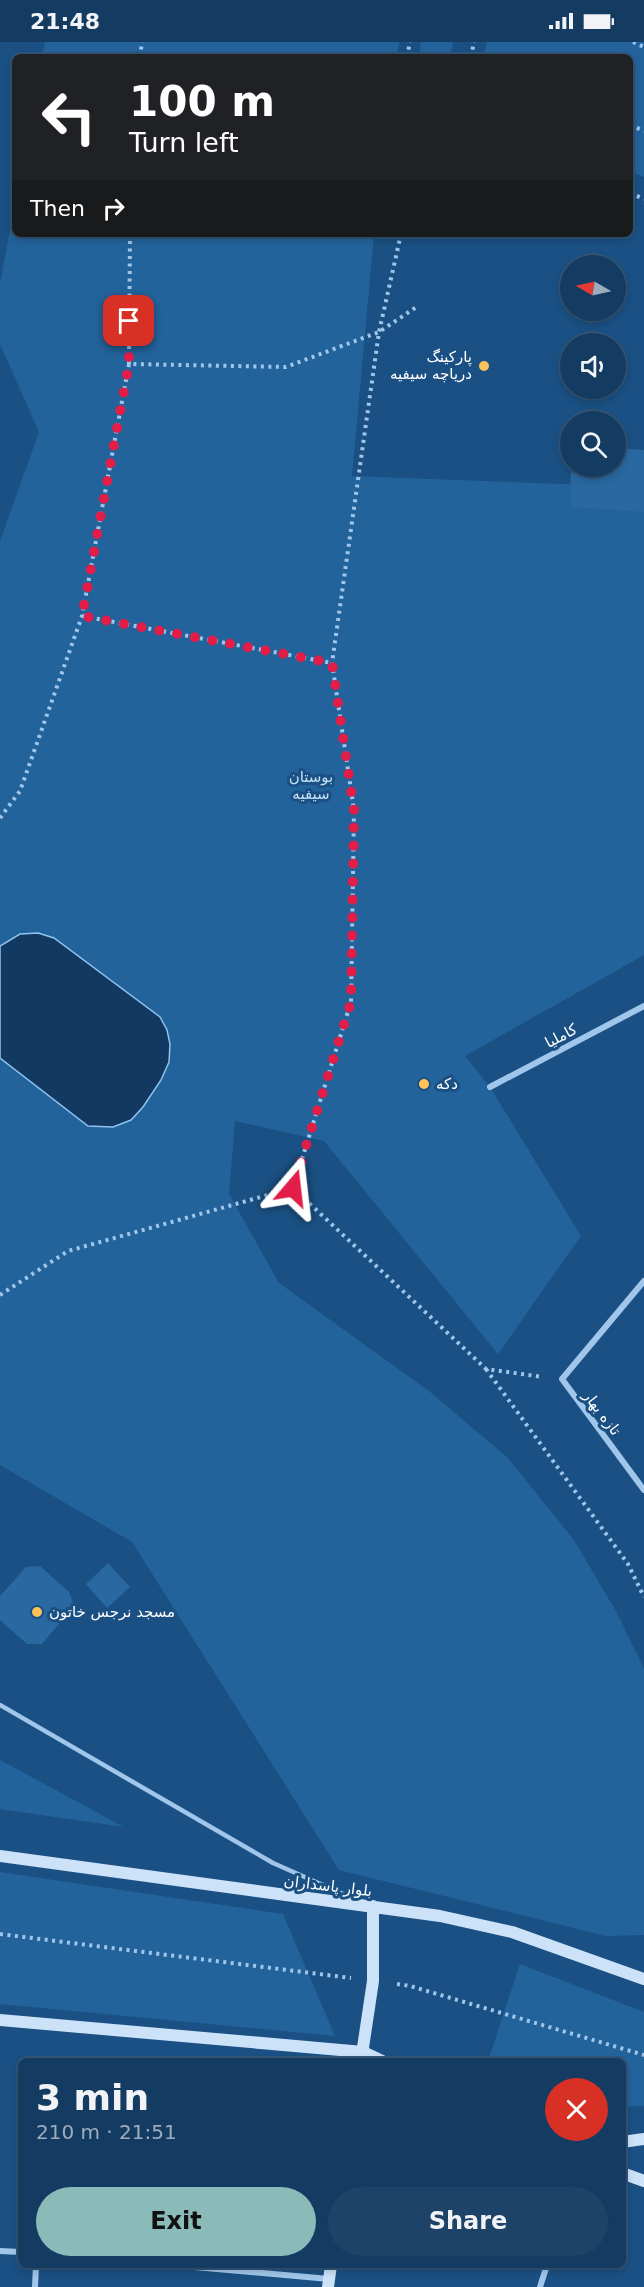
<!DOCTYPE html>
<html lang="en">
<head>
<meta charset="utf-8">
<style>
	:root { --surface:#143c62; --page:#1d4368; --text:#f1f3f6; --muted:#9dadbe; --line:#335677; --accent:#8bbbb9 }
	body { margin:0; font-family:"DejaVu Sans","Noto Sans Arabic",sans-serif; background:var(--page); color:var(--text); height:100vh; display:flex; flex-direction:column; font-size:22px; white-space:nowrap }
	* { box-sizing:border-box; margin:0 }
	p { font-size:20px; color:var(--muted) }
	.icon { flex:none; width:33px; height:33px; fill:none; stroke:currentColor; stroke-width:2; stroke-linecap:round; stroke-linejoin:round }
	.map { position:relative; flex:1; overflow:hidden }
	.side { position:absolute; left:18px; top:2016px; width:608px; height:210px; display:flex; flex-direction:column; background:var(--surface); border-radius:9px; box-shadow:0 3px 9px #0003,0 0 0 2px var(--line) }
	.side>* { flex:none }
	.banner { position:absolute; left:12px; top:12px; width:621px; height:183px; border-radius:9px; box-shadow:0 3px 9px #0003,0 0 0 2px var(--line); background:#202124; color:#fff; overflow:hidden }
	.needle { width:39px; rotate:279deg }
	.controls { position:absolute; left:560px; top:213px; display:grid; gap:12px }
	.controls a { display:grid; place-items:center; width:66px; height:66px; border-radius:50%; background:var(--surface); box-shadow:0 3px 9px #0003,0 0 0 2px var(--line); font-size:30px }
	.pin { position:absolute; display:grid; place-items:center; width:51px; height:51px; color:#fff; margin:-26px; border-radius:12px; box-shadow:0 3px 9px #0006 }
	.me { position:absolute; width:66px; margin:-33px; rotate:17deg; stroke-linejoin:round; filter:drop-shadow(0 0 4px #0008) }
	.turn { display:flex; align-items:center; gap:21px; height:126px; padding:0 18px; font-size:27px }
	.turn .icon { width:78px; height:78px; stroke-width:2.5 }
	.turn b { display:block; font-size:42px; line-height:51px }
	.then { display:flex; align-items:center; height:57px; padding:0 18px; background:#0003; gap:12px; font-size:22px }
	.round { display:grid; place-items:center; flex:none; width:63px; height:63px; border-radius:32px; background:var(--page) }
	.headline { display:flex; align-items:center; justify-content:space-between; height:102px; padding:0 18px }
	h1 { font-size:36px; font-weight:800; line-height:45px }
	.cta { display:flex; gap:12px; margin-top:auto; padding:12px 18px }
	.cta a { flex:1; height:69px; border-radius:36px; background:var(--accent); color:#111; font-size:24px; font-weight:800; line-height:69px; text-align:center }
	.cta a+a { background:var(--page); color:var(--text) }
	.status { display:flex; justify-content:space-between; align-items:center; height:42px; padding:0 30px; background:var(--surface); direction:ltr }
	.status svg { height:16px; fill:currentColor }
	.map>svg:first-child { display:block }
</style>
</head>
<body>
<div class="status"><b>21:48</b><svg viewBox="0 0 49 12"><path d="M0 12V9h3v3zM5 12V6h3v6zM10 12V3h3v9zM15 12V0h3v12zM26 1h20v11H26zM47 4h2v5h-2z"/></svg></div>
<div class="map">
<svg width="644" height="2245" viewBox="0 0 644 2245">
	<rect width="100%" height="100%" fill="#1a5083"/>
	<path fill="#23639c" d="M45 0H399L397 15H42Z
		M421 0H453L450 15 420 10Z
		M487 0H644V135L630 129V15H483Z
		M15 161V192H374L352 434 644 445V913L465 1014 490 1045 581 1194 498 1312 324 1099 235 1079 229 1152 279 1241 429 1349 508 1416 574 1498 617 1571 644 1627V1893L606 1894 339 1828 132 1500 0 1423V499L39 390 0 302V241Z
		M0 1718 124 1785 0 1767Z
		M0 1830 283 1872 335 1994 0 1962Z
		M520 1922 644 1970V2064L623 2065 622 2019H488Z"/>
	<path fill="#113961" stroke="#92c3ed" stroke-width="1.5" d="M38 891 54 896 160 975 167 988 170 1002 169 1020 161 1038 143 1065 131 1078 113 1085 88 1084 0 1016V904L20 892Z"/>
	<path fill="#2968a1" d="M615 406 644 408V470L570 465 571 424H615Z
		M108 1521 130 1545 107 1566 86 1542Z
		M40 1524 69 1550 74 1564 42 1602H27L0 1578V1554L26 1525Z"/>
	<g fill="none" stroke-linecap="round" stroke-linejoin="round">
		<path stroke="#a0c7eb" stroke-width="4" stroke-dasharray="3 4.5" stroke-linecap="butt" d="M633 0 644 5
			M140 15 142 0
			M407 15 410 0
			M471 15 474 0
			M630 83 644 89
			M630 151 644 157
			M129 322 130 192
			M82 574 332 621
			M0 776 20 749 82 574 129 322 286 325 379 290 418 264
			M293 1146 486 1327 543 1335
			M0 1253 68 1209 293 1146 351 960 354 768 332 621 379 290 401 192
			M486 1327 628 1522 644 1555
			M0 1892 351 1936
			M397 1942 410 1944 644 2013"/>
		<path stroke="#a0c7eb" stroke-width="4.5" d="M0 1663 273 1821 359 1859"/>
		<path stroke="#a0c7eb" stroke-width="6" d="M490 1045 644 964
			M644 1239 562 1337 644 1448
			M0 2209 21 2210
			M172 2223 329 2237
			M35 2245 36 2223
			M540 2245 547 2223"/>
		<path stroke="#cce2f8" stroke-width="12" d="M0 1814 440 1874 512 1890 644 1937
			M0 1978 363 2010 382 2019
			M361 2019 373 1939V1864
			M622 2100 644 2097
			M622 2131 644 2139
			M328 2245 331 2223"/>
	</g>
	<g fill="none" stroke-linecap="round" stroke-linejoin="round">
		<path stroke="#e11d48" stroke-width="10" stroke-dasharray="0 18" d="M129 279V322L82 574 332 621 354 768 351 960 293 1146"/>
	</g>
	<g fill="#fdc25c" stroke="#1a5083" stroke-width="2">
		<circle cx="484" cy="324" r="6"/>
		<circle cx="424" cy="1042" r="6"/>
		<circle cx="37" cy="1570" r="6"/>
	</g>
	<g text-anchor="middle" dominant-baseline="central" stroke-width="6" stroke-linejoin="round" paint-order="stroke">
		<g font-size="15" fill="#fff" stroke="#1a5083" text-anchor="start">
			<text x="472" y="315" text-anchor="end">پارکینگ<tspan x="472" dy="17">دریاچه سیفیه</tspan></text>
			<text x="436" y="1042">دکه</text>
			<text x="49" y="1570">مسجد نرجس خاتون</text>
		</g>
		<g font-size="15" fill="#c4e0f8" stroke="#1a5083">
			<text x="311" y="735">بوستان<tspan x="311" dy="17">سیفیه</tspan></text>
		</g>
		<g font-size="15" fill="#fff" stroke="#1a5083">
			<text transform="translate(561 994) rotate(-28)">کاملیا</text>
			<text transform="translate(602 1371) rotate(53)">تازه بهار</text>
			<text transform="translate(328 1844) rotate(7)">بلوار پاسداران</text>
		</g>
	</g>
</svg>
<div class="controls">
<a><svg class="needle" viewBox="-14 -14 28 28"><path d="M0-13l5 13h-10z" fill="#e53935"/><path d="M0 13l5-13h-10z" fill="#9dadbe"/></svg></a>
<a><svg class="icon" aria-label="sound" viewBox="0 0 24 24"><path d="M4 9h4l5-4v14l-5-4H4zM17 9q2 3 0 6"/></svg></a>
<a><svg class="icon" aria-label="search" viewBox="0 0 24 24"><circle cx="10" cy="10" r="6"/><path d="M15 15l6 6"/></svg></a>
</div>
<div class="pin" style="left:129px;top:279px;background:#d93025"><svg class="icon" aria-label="arrive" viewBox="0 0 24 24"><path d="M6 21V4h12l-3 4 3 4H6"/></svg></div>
<svg class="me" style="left:293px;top:1146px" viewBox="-20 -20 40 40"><path d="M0-17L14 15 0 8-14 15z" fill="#e11d48" stroke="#fff" stroke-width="4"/></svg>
<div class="banner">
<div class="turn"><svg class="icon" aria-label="left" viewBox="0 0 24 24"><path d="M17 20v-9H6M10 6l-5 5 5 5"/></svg><div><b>100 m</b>Turn left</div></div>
<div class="then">Then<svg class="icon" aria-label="right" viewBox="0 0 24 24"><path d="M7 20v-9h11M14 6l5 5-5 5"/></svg></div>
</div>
<section class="side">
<div class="headline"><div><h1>3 min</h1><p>210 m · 21:51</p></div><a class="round" style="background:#d93025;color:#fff"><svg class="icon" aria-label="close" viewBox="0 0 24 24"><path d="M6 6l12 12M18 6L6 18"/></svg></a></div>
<div class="cta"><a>Exit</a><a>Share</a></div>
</section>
</div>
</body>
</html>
